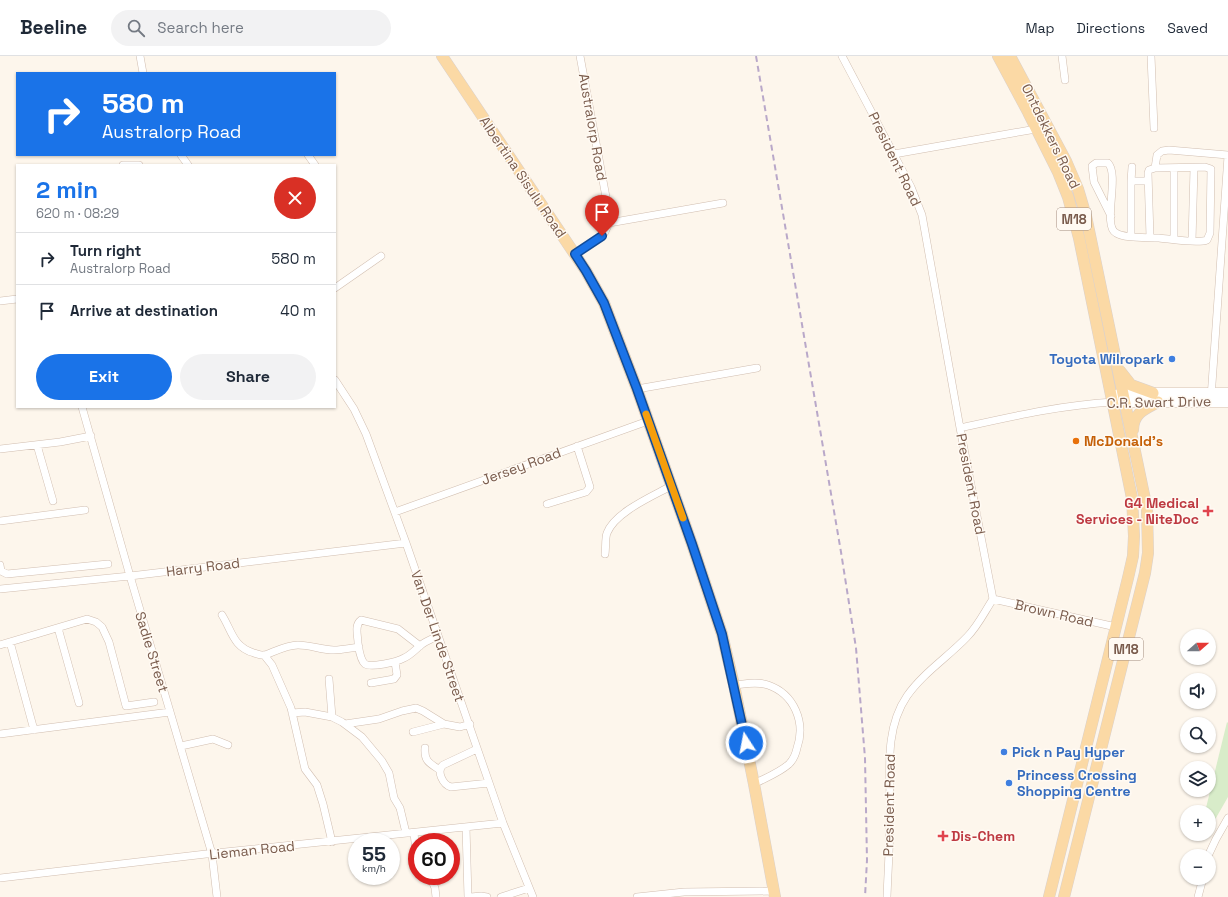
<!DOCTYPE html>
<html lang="en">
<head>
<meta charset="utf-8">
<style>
	:root { --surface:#fff; --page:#f2f2f3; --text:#1f2937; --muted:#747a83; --line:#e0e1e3; --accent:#1a73e8 }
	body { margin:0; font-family:"Space Grotesk",sans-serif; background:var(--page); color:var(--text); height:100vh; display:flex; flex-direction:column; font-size:15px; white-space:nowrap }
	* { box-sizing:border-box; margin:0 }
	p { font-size:13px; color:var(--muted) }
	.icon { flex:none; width:22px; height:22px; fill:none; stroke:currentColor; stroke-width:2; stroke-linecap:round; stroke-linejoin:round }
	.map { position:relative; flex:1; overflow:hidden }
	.side { position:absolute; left:16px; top:108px; width:320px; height:244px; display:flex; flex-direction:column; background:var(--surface); border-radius:0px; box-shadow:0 1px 3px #0004 }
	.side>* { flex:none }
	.hud { position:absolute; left:16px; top:16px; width:320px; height:84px; border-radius:0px; box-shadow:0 1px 3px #0004; background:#1a73e8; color:#fff; overflow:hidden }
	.needle { width:26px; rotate:69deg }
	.buttons { position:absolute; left:1180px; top:573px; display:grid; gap:8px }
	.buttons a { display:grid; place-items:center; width:36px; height:36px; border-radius:50%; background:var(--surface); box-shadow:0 1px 3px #0004; font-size:20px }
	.speed { position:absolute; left:348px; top:777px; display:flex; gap:8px; font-size:20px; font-weight:700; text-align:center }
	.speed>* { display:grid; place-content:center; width:52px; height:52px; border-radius:50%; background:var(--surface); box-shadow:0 1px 3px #0004; line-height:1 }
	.speed small { font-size:10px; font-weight:400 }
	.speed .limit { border:6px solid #d22; background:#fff; color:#111 }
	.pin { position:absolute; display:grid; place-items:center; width:34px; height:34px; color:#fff; margin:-41px -17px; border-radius:50% 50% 50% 0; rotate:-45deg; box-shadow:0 0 4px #0007 }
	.pin .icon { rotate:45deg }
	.me { position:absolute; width:44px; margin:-22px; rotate:349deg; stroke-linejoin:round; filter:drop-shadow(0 0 3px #0008) }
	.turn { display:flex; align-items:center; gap:14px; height:84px; padding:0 20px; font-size:18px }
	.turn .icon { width:52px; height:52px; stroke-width:2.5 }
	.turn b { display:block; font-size:28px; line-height:34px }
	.round { display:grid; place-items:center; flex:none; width:42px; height:42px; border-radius:21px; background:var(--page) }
	.summary { display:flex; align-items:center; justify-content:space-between; height:68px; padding:0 20px }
	h1 { font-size:24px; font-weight:800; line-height:30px; color:var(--accent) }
	.action { display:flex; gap:8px; margin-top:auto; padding:8px 20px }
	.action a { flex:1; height:46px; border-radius:24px; background:var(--accent); color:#fff; font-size:16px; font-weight:800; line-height:46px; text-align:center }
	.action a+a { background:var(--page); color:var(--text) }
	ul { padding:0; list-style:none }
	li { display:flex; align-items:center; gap:12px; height:52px; padding:0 20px; border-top:1px solid var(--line) }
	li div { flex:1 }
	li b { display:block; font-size:15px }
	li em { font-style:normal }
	header { display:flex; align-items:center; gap:24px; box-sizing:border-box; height:56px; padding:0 20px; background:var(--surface); border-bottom:1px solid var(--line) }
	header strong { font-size:19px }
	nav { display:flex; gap:22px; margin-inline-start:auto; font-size:14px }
	.search { width:280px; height:36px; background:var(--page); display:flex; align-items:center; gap:10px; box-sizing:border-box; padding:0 14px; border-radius:22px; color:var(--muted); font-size:15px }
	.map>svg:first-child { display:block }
</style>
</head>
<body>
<header>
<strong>Beeline</strong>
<div class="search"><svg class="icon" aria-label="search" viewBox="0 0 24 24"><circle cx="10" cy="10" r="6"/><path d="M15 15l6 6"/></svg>Search here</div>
<nav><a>Map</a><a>Directions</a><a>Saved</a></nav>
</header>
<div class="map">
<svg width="1228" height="841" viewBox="0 0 1228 841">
	<rect width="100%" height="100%" fill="#fdf6ec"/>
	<path fill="#d8ecc9" d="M1227 666 1228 667V741L1209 774V756H1205Z"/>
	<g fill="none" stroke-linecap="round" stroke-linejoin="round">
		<g stroke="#d1beb0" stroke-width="8">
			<path id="street" d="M140 0 143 17
				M842 0 911 131 922 159 960 372 993 543C985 555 978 570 967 581 948 601 923 617 907 640 883 675 891 720 890 759 890 786 888 814 887 841
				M1062 0 1065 24
				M1151 0 1154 72
				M894 98 1036 73
				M181 99 188 109
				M308 99 315 109
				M123 109H139
				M1131 125 1132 111
				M1111 160 1094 126 1092 110 1096 107H1108C1120 119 1102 170 1116 177 1126 183 1147 181 1159 182 1170 183 1198 188 1207 184L1210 177 1211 113 1205 111 1155 112 1157 99 1162 95 1169 94 1228 99
				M609 167 723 147
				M1131 180V125H1148
				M1150 181 1148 117 1149 114 1155 112
				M1174 183V112
				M1192 185 1194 112
				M575 198 602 180 605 176 609 167 606 141 580 0
				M335 232 381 200
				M0 245 17 243
				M335 324 354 353 366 378 406 487 503 767 533 841
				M637 333 757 312
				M1211 342 1228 100
				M82 351 130 520 212 798 217 841
				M960 372C1010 361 1061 349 1113 346
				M37 389 53 445
				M0 393 60 386 91 380
				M547 448 586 436 590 431 577 390
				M395 456 648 365
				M0 465 85 454
				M605 498C606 492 605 482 607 477 615 456 653 440 671 430
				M0 509 1 515 7 518 108 508
				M0 533 130 520 406 487
				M993 543 1116 571
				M222 559C232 575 233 591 254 597 257 598 262 600 265 599 276 595 287 589 298 589 310 589 322 594 334 594 342 594 351 592 359 591
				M58 572 79 647
				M10 586 34 674
				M0 589 87 563 96 566 102 571 109 586 126 650 154 646
				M420 590 398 573 361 564C354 569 358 580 358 587 359 593 360 604 365 608 371 612 397 606 404 602 411 599 416 593 421 589 426 585 432 583 438 580
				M264 599 272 609 291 652 305 713 317 729 323 748 332 786
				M329 623 332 661
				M371 627 394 623 397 619 395 606
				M734 629C745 628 757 625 768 629 794 638 806 666 797 692 796 697 793 704 789 708 779 717 765 722 754 728
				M292 657 305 656 332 661 342 666 362 681 382 705 389 717 394 742 400 752 406 777
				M345 668 379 663 402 655 416 652 423 655 444 668 460 671 470 668
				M413 676 444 668
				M0 678 170 656
				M181 690 213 683 228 689
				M425 692C424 705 429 707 440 714
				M477 693 443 709C436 715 443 729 451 731L489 727
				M466 771 468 841
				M414 777 417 805
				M1208 800 1216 783 1228 762
				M430 820 435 832 436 841
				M0 822 206 798 503 767
				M471 841 481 840 487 841
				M501 841 529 832
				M637 841 684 836 775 835
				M1198 841 1203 822"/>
		</g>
		<g stroke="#d6c0b0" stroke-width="11">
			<path id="secondary" d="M1112 340 1123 337H1228
				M1118 346H1228"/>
		</g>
		<g stroke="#dad1cd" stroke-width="12">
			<path id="primary" d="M442 0 586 215 604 247 637 333 692 488 722 578 734 629 754 728 775 841
				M998 0 1028 56 1058 116 1068 141 1079 182 1132 442 1134 480 1133 500 1128 522 1049 841
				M1010 0 1066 105 1078 133 1086 160 1147 453 1148 497 1145 517 1064 841
				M1120 315 1131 329 1153 337
				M1133 374C1133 357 1145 353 1158 346"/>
		</g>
		<use href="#street" stroke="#fff" stroke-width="7"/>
		<use href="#secondary" stroke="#fff" stroke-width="10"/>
		<use href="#primary" stroke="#fbd9a5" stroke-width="11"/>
		<path stroke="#b9a8c9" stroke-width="2" stroke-dasharray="6 4" stroke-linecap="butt" d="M756 0 841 496 856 592 865 702 867 804 865 841"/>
	</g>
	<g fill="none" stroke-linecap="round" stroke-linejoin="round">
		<g stroke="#114b97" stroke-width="10">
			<path id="route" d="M602 180 575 198 586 215 604 247 637 333 692 488 722 578 746 687"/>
		</g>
		<use href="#route" stroke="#1a73e8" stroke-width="7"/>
		<path stroke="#f59e0b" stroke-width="7" d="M646 358 683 462"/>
	</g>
	<g fill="#3f7fe0" stroke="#fffaf3" stroke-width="1.5">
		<circle cx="1172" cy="303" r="4"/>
		<circle cx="1004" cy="696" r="4"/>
		<circle cx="1009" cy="727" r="4"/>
	</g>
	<circle fill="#e8710a" stroke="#fffaf3" stroke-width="1.5" cx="1076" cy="385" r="4"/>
	<g fill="#e0444e" stroke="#fffaf3" stroke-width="1.5">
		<path d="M1206 449h4v4h4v4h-4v4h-4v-4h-4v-4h4z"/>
		<path d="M941 774h4v4h4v4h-4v4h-4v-4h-4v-4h4z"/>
	</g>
	<g text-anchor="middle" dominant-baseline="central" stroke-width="3" stroke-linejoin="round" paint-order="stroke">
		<g fill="#fffaf3" stroke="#a28b7f" stroke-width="1">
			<rect x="1057" y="152" width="34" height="22" rx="3"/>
			<rect x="1109" y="582" width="34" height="22" rx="3"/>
		</g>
		<g font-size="13" font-weight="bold" fill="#7a5c4d">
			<text x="1074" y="163">M18</text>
			<text x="1126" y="593">M18</text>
		</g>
		<g font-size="14" fill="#7a5c4d" stroke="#fffaf3">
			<text transform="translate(593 71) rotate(80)">Australorp Road</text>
			<text transform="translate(1051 80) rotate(64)">Ontdekkers Road</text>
			<text transform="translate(895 103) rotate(64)">President Road</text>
			<text transform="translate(523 121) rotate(56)">Albertina Sisulu Road</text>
			<text transform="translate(1159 346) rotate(-1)">C.R. Swart Drive</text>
			<text transform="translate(521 410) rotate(-20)">Jersey Road</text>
			<text transform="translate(971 428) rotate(79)">President Road</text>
			<text transform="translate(203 511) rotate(-7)">Harry Road</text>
			<text transform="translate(1054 557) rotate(13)">Brown Road</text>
			<text transform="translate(438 580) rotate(71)">Van Der Linde Street</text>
			<text transform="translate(152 596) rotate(73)">Sadie Street</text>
			<text transform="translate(889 749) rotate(-89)">President Road</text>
			<text transform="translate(252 794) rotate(-6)">Lieman Road</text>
		</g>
		<g font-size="14" font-weight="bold" fill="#366cbe" stroke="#fffaf3" text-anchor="start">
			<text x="1164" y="303" text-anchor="end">Toyota Wilropark</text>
			<text x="1012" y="696">Pick n Pay Hyper</text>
			<text x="1017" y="719">Princess Crossing<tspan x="1017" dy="16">Shopping Centre</tspan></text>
		</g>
		<g font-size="14" font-weight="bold" fill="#c56008" stroke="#fffaf3" text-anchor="start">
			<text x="1084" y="385">McDonald's</text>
		</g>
		<g font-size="14" font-weight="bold" fill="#be3a42" stroke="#fffaf3" text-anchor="end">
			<text x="1199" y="447">G4 Medical<tspan x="1199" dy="16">Services - NiteDoc</tspan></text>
			<text x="951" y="780" text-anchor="start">Dis-Chem</text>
		</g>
	</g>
</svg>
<div class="buttons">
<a><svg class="needle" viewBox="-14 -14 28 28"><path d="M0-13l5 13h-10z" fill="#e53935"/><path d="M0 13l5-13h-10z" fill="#747a83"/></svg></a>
<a><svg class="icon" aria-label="sound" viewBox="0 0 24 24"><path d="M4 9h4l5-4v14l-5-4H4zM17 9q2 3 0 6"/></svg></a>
<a><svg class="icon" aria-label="search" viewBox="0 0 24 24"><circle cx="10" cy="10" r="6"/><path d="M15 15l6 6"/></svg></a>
<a><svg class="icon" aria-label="layers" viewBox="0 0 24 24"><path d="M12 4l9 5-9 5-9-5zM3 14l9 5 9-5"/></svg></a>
<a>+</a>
<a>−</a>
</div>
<div class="speed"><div>55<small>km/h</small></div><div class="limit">60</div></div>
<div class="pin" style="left:602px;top:180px;background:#d93025"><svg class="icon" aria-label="arrive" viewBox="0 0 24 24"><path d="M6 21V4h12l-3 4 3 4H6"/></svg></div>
<svg class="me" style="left:746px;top:687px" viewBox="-20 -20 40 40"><circle r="17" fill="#1a73e8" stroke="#fff" stroke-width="3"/><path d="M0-11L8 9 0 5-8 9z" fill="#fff"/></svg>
<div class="hud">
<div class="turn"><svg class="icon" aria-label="right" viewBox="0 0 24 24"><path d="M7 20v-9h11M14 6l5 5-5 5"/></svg><div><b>580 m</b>Australorp Road</div></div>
</div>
<section class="side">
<div class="summary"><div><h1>2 min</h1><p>620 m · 08:29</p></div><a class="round" style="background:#d93025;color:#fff"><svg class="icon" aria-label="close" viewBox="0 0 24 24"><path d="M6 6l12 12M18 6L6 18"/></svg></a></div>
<ul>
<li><svg class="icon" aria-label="right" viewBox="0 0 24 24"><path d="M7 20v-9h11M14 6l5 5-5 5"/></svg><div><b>Turn right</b><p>Australorp Road</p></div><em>580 m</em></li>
<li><svg class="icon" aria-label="arrive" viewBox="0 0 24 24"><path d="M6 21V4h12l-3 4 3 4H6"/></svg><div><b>Arrive at destination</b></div><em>40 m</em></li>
</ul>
<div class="action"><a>Exit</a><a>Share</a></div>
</section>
</div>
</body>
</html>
